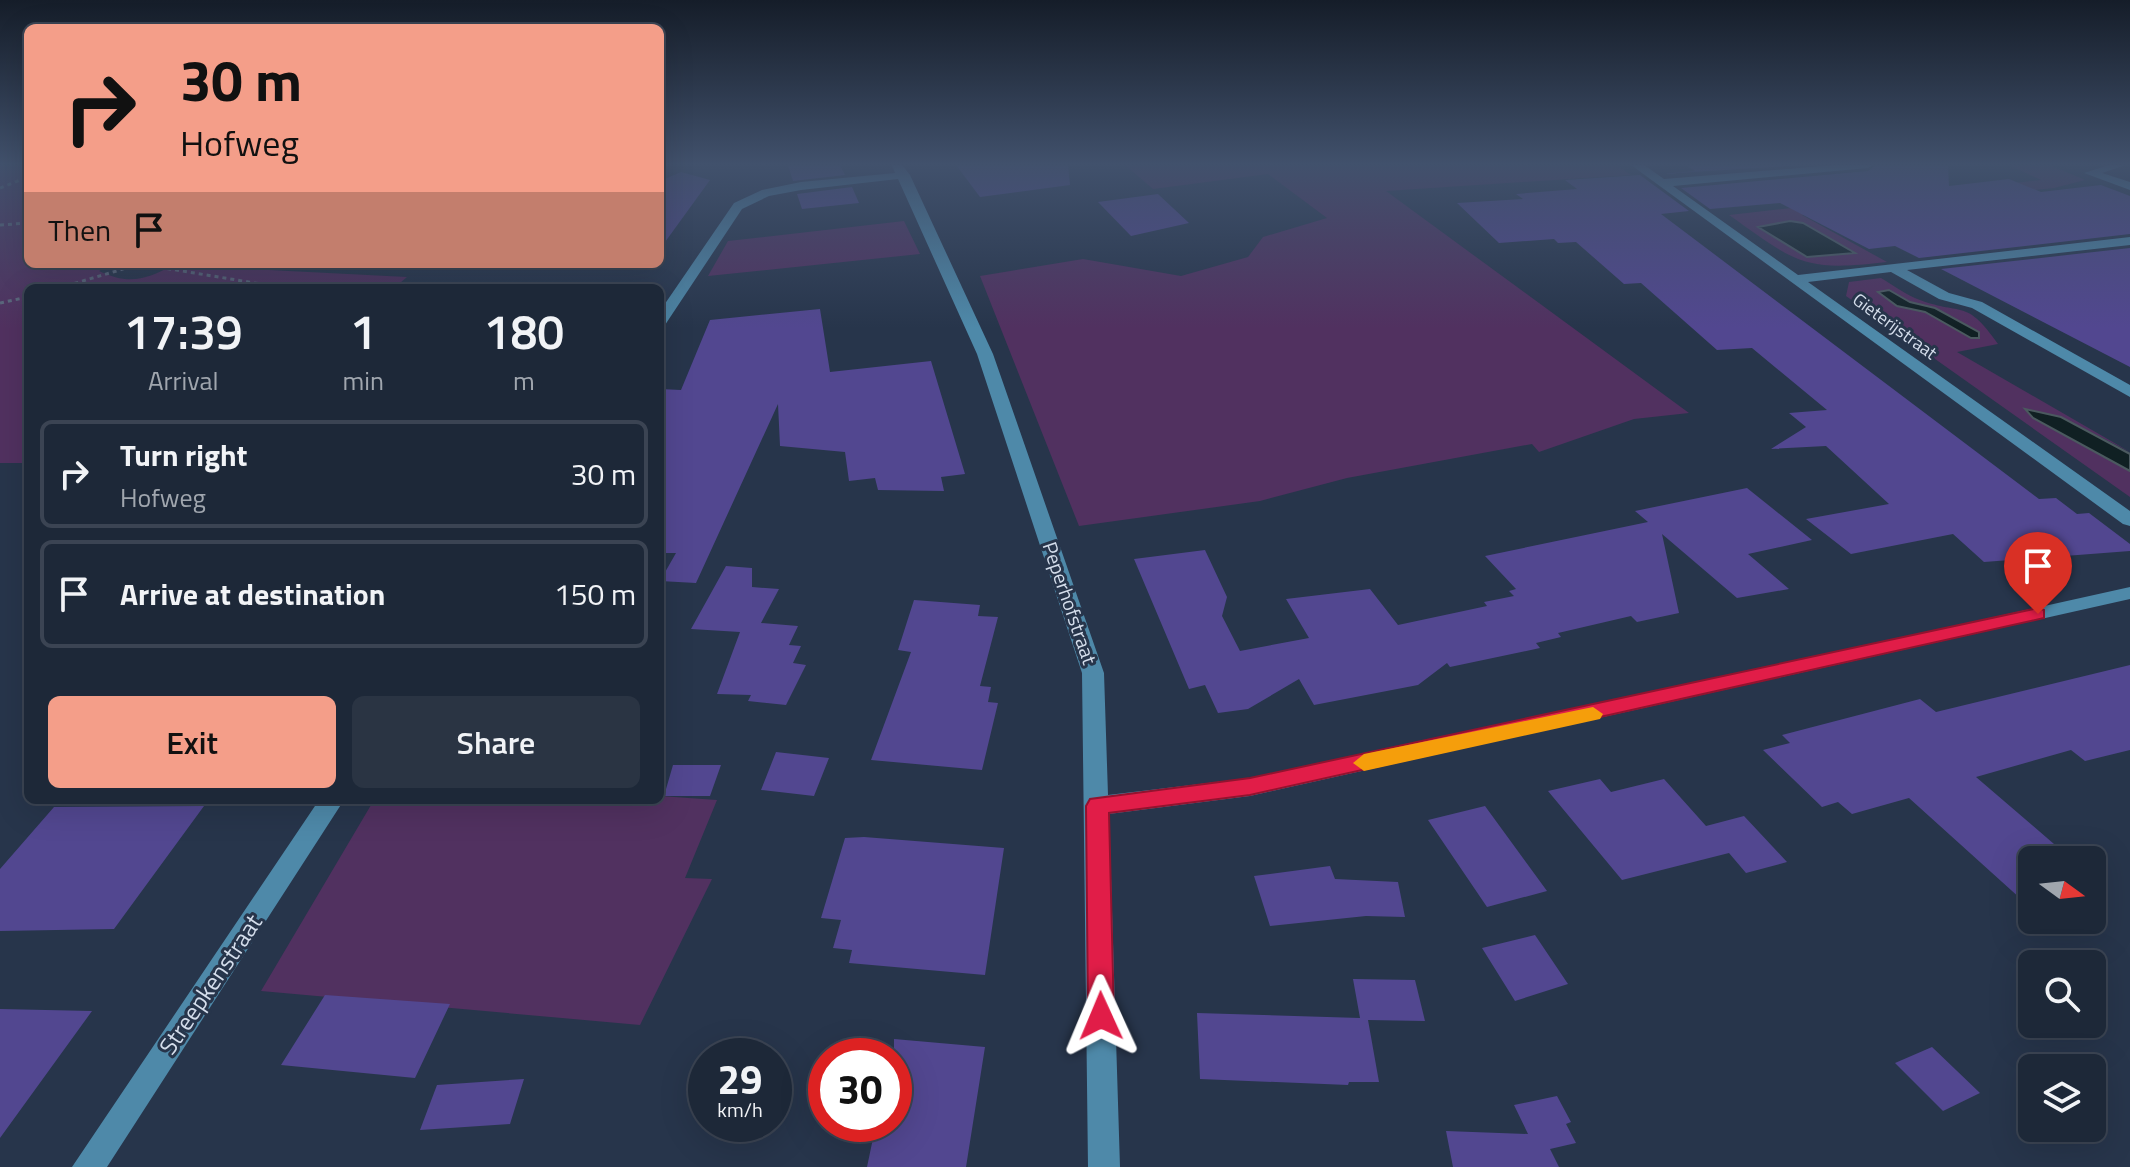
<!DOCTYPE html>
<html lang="en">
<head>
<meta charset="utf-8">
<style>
	:root { --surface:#1d2838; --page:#2a3443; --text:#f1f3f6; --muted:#a0a6ae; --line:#3b4453; --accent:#f49e89 }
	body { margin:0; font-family:"Titillium Web",sans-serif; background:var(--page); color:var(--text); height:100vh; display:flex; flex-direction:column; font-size:30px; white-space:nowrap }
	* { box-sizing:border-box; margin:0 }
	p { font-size:26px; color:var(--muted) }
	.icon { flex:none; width:44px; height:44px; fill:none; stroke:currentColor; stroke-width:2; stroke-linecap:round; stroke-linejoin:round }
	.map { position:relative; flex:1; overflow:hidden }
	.side { position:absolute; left:24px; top:284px; width:640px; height:520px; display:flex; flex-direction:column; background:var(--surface); border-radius:12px; box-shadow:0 8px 32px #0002,0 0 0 2px var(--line) }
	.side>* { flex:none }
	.banner { position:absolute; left:24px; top:24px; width:640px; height:244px; border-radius:12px; box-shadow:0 8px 32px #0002,0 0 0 2px var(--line); background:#f49e89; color:#111; overflow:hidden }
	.needle { width:52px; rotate:105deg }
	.controls { position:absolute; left:2018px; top:846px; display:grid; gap:16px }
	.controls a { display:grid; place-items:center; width:88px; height:88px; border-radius:12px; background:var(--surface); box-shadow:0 8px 32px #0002,0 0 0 2px var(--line); font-size:40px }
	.speed { position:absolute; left:688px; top:1038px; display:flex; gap:16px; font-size:40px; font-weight:700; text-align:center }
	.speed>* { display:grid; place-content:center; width:104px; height:104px; border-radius:50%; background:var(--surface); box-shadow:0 8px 32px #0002,0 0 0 2px var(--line); line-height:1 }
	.speed small { font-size:20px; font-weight:400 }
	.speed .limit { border:12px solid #d22; background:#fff; color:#111 }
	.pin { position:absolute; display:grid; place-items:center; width:68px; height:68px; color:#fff; margin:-82px -34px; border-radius:50% 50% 50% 0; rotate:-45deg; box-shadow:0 0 8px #0007 }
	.pin .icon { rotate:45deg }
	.me { position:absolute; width:88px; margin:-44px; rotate:359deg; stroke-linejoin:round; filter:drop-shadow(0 0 6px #0008) }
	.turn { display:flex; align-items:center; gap:28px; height:168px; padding:0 24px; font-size:36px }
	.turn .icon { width:104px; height:104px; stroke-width:2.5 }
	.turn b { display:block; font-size:56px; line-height:68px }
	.then { display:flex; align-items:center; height:76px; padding:0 24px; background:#0003; gap:16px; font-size:30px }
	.eta { display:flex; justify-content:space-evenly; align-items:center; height:136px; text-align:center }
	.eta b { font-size:48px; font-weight:600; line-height:56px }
	.cta { display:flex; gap:16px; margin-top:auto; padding:16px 24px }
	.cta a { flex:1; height:92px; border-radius:12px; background:var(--accent); color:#111; font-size:32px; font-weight:600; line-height:92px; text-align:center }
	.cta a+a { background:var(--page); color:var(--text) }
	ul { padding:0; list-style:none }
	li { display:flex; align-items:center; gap:24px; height:108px; margin:0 16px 12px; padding:0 8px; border:4px solid var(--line); border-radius:12px }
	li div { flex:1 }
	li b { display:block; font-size:30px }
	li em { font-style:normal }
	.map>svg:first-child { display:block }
</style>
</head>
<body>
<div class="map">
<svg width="2130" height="1167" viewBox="0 0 2130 1167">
	<rect width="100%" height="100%" fill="#27354b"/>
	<path fill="#513160" d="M0 165H28V264H112L99 271C128 285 146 280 173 265L407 277 394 288H28V463H0Z
		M1125 165H1617L1631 175 1386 191 1689 413 1634 419 1539 452 1532 444 1347 478 1260 501 1079 526 980 276 1083 259 1181 276 1248 257 1263 237 1327 218 1268 174 1153 189Z
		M2009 165H2050L2085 180 2054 188 1802 215 1887 262C1802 272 1797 263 1729 215L2041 180Z
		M904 221 920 254 708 276 728 241Z
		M1881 278C1893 285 1906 295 1920 300 1963 316 1966 298 1998 344L1957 352 2130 452 2061 417 2026 410 2033 418 2130 471V497L1846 296 1849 282Z
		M660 796 717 800 685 878 712 879 640 1025 261 991 374 800H660Z"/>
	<path fill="#102023" stroke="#4b595f" stroke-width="2" d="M1790 221 1803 223 1855 253 1807 257 1758 227Z
		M1889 290 1910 302 1935 308 1979 332V338H1971L1925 312 1897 306 1878 292Z
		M2025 409 2061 417 2130 454V471L2033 418Z"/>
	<path fill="#524790" d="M788 165H840L845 175 793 181Z
		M956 165H1068L1070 185 980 197Z
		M1685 165H1804L1661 174 1695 171Z
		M1876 165H1948L1949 186 2009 179 2041 192 2101 185 2130 196V234L1919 258 1895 246 1869 249 1780 203 1710 209 1681 188 1868 171Z
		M681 172 710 180 660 249V181Z
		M1640 175 1689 211 1661 214 2039 499 2056 498 2077 514 2089 513 2130 544V551L1984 562 1953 534 1851 554 1806 519 1889 504 1826 446 1771 449 1806 427 1789 413 1827 410 1752 348 1717 350 1641 283 1624 284 1576 242 1558 243 1554 239 1499 243 1457 203 1523 199 1516 194 1577 189 1565 180Z
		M852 187 859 203 802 209 797 194Z
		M1158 194 1189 223 1131 236 1098 202Z
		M2130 248V367L1941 269Z
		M820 309 830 372 931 361 965 474 941 477 944 491 878 490 875 478 849 481 845 452 780 446 778 404 696 583 660 581 676 553H660V389L681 390 710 320Z
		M1747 488 1812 540 1748 554 1789 589 1737 598 1662 534 1679 613 1637 622 1631 616 1558 633 1561 637 1536 643 1540 648 1450 667 1447 663 1418 685 1314 705 1299 679 1248 709 1218 713 1205 685 1189 689 1134 559 1205 550 1227 597 1222 616 1240 651 1309 638 1286 599 1370 589 1398 625 1487 606 1484 602 1514 596 1509 591 1516 589 1485 556 1648 522 1635 511Z
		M726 566 752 568V587L779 589 761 623 798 626 789 645 801 646 793 663 806 665 786 705 748 701 751 695 717 694 740 632 691 629Z
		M914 600 980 605 978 616 998 617 980 686 991 687 988 702 998 703 982 770 871 760 911 652 898 650Z
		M2130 665V750L2085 761 2071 750 1976 777 2054 844 2032 851V909L1909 798 1852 814 1838 802 1822 807 1763 750 1790 743 1782 735 1920 699 1936 712Z
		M776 752 829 758 814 796 761 790Z
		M673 765H721L710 796H664Z
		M1600 779 1611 792 1664 779 1706 826 1744 816 1787 862 1746 873 1729 853 1622 880 1548 791Z
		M204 806 114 929 0 931V869L54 807Z
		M1485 806 1547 891 1487 907 1428 820Z
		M864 837 1004 848 985 975 849 963 852 950 833 948 841 920 821 918 845 838Z
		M1330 866 1335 879 1398 882 1405 917 1366 916 1270 926 1254 876Z
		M1535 935 1568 984 1515 1001 1482 948Z
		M1353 979 1415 980 1425 1021 1368 1020 1379 1082H1349L1348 1085 1200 1079 1197 1013 1360 1018Z
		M325 995 450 1004 415 1078 281 1065Z
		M0 1009 92 1011 0 1138Z
		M894 1039 985 1047 966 1167H867L876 1124H894Z
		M1932 1047 1980 1093 1943 1111 1895 1063Z
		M524 1079 510 1124 420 1130 437 1085Z
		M1557 1096 1571 1122 1566 1124 1576 1143 1550 1149 1559 1167H1453L1446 1131 1528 1134 1514 1105Z"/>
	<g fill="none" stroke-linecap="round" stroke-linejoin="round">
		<path stroke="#5f6b7f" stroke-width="3" stroke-dasharray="4 4" stroke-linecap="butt" d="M0 188 28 177
			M0 225 28 223
			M59 288 140 264 285 288
			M0 303 28 297"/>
		<path fill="#4e89a9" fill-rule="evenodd" d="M892 165H902L910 175 993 354 1104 673 1108 795 1250 778 1638 696 2130 587V599L1250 796 1109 814 1120 1167H1088L1082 673 977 354 898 179 801 190 769 196 742 209 665 325 660 326V311L734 203 762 190 801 182 895 173Z
			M1631 165H1644L1664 179 1835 165H1873L1868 168 1673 186 1798 275 2130 237V245L1907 270 1949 293 1982 302 2130 385V397L1972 308 1939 299 1891 272 1808 282 2130 511V526L2123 524Z
			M2109 165H2126L2102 173 2130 182V190L2084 173Z
			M319 800H344L107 1167H72Z"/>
	</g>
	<linearGradient id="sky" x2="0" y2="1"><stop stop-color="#151d29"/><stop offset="0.5" stop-color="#41516c"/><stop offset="1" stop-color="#41516c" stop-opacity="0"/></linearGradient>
	<rect width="2130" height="328" fill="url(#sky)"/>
	<path fill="#e11d48" stroke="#92132f" stroke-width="2" d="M2038 608 2044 610V618L1250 795 1109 813 1114 1016 1111 1025 1101 1028 1092 1025 1088 1016 1086 806 1090 799 1250 778Z"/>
	<path fill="#f59e0b" d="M1593 707 1603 714 1600 719 1364 771 1353 763 1364 754Z"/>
	<g text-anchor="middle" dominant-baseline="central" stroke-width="6" stroke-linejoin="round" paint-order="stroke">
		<g font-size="18" fill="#d4ddeb" stroke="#27354b">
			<text transform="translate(1895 326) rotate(36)">Gieterijstraat</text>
		</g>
		<g font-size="20" fill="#d4ddeb" stroke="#27354b">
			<text transform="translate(1070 603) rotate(71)">Peperhofstraat</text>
		</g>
		<g font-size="24" fill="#d4ddeb" stroke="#27354b">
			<text transform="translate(210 984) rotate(-56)">Streepkenstraat</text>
		</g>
	</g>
</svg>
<div class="controls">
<a><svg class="needle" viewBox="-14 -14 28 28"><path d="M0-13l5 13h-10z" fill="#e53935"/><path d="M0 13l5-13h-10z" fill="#a0a6ae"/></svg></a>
<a><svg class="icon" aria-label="search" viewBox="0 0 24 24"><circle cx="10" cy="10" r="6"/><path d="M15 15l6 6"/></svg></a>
<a><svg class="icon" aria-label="layers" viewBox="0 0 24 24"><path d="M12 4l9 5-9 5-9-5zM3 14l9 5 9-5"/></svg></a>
</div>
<div class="speed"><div>29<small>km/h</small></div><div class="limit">30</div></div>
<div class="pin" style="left:2038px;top:614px;background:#d93025"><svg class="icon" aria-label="arrive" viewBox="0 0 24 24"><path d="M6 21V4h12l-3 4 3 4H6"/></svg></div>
<svg class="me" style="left:1101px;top:1016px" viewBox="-20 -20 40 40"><path d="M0-17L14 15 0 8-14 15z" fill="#e11d48" stroke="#fff" stroke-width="4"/></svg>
<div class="banner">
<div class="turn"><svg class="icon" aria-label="right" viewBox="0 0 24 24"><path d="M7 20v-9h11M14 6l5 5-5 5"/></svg><div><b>30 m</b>Hofweg</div></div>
<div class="then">Then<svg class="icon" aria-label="arrive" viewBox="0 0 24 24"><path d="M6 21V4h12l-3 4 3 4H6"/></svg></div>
</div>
<section class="side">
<div class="eta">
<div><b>17:39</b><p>Arrival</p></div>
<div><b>1</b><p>min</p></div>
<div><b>180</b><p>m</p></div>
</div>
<ul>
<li><svg class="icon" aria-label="right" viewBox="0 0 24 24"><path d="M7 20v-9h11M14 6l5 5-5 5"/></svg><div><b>Turn right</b><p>Hofweg</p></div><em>30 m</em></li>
<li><svg class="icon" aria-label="arrive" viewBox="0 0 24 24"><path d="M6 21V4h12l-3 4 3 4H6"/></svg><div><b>Arrive at destination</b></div><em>150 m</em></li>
</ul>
<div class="cta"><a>Exit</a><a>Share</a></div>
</section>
</div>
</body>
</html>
